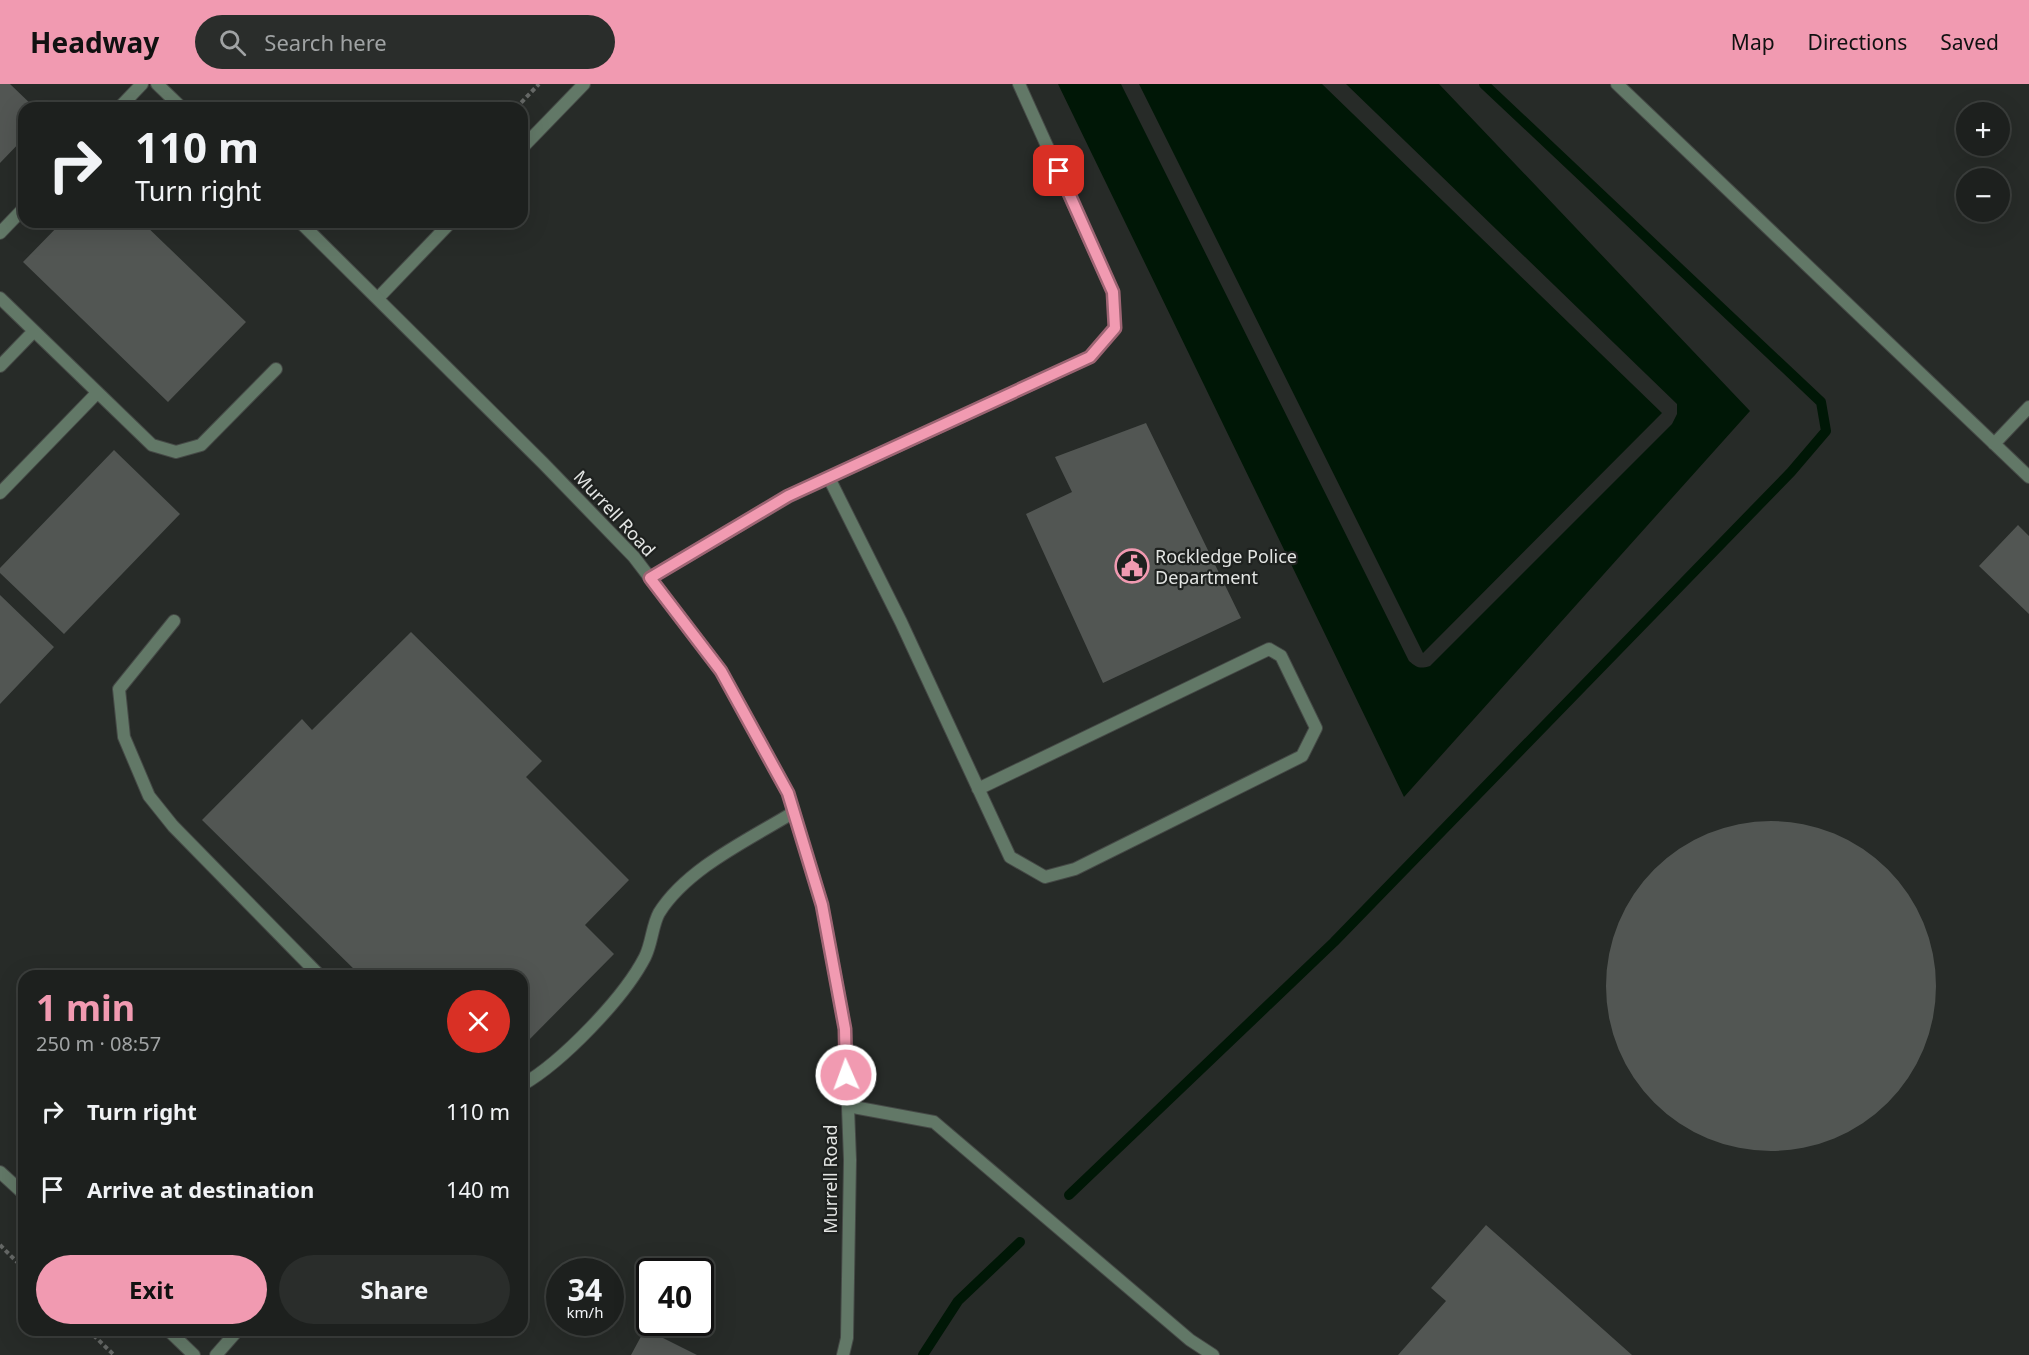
<!DOCTYPE html>
<html lang="en">
<head>
<meta charset="utf-8">
<style>
	:root { --surface:#1d201e; --page:#2a2d2b; --text:#f1f3f6; --muted:#a0a3a4; --line:#3b3e3c; --accent:#f19ab1 }
	body { margin:0; font-family:"Noto Sans",sans-serif; background:var(--page); color:var(--text); height:100vh; display:flex; flex-direction:column; font-size:22px; white-space:nowrap }
	* { box-sizing:border-box; margin:0 }
	p { font-size:20px; color:var(--muted) }
	.icon { flex:none; width:33px; height:33px; fill:none; stroke:currentColor; stroke-width:2; stroke-linecap:round; stroke-linejoin:round }
	.map { position:relative; flex:1; overflow:hidden }
	.panel { position:absolute; left:18px; top:886px; width:510px; height:366px; display:flex; flex-direction:column; background:var(--surface); border-radius:18px; box-shadow:0 6px 24px #0002,0 0 0 2px var(--line) }
	.panel>* { flex:none }
	.guide { position:absolute; left:18px; top:18px; width:510px; height:126px; border-radius:18px; box-shadow:0 6px 24px #0002,0 0 0 2px var(--line); background:#1d201e; color:var(--text); overflow:hidden }
	.tools { position:absolute; left:1956px; top:18px; display:grid; gap:12px }
	.tools a { display:grid; place-items:center; width:54px; height:54px; border-radius:50%; background:var(--surface); box-shadow:0 6px 24px #0002,0 0 0 2px var(--line); font-size:30px }
	.speed { position:absolute; left:546px; top:1174px; display:flex; gap:12px; font-size:30px; font-weight:700; text-align:center }
	.speed>* { display:grid; place-content:center; width:78px; height:78px; border-radius:50%; background:var(--surface); box-shadow:0 6px 24px #0002,0 0 0 2px var(--line); line-height:1 }
	.speed small { font-size:15px; font-weight:400 }
	.speed .limit { border:3px solid #111; border-radius:9px; background:#fff; color:#111 }
	.pin { position:absolute; display:grid; place-items:center; width:51px; height:51px; color:#fff; margin:-26px; border-radius:12px; box-shadow:0 3px 9px #0006 }
	.me { position:absolute; width:66px; margin:-33px; rotate:358deg; stroke-linejoin:round; filter:drop-shadow(0 0 4px #0008) }
	.turn { display:flex; align-items:center; gap:21px; height:126px; padding:0 18px; font-size:27px }
	.turn .icon { width:78px; height:78px; stroke-width:2.5 }
	.turn b { display:block; font-size:42px; line-height:51px }
	.round { display:grid; place-items:center; flex:none; width:63px; height:63px; border-radius:32px; background:var(--page) }
	.summary { display:flex; align-items:center; justify-content:space-between; height:102px; padding:0 18px }
	h1 { font-size:36px; font-weight:700; line-height:45px; color:var(--accent) }
	.button { display:flex; gap:12px; margin-top:auto; padding:12px 18px }
	.button a { flex:1; height:69px; border-radius:36px; background:var(--accent); color:#111; font-size:24px; font-weight:700; line-height:69px; text-align:center }
	.button a+a { background:var(--page); color:var(--text) }
	ul { padding:0; list-style:none }
	li { display:flex; align-items:center; gap:18px; height:78px; padding:0 18px }
	li div { flex:1 }
	li b { display:block; font-size:22px }
	li em { font-style:normal }
	header { display:flex; align-items:center; gap:36px; box-sizing:border-box; height:84px; padding:0 30px; background:var(--accent); color:#111 }
	header strong { font-size:28px }
	nav { display:flex; gap:33px; margin-inline-start:auto; font-size:21px }
	.search { width:420px; height:54px; background:var(--page); display:flex; align-items:center; gap:15px; box-sizing:border-box; padding:0 21px; border-radius:33px; color:var(--muted); font-size:22px }
	.map>svg:first-child { display:block }
</style>
</head>
<body>
<header>
<strong>Headway</strong>
<div class="search"><svg class="icon" aria-label="search" viewBox="0 0 24 24"><circle cx="10" cy="10" r="6"/><path d="M15 15l6 6"/></svg>Search here</div>
<nav><a>Map</a><a>Directions</a><a>Saved</a></nav>
</header>
<div class="map">
<svg width="2029" height="1271" viewBox="0 0 2029 1271">
	<rect width="100%" height="100%" fill="#272b28"/>
	<path fill="#001706" d="M1058 0H1121L1409 577C1417 584 1420 585 1430 582L1672 340 1677 330V320L1346 0H1439L1750 327 1404 713Z
		M1139 0H1322L1662 329 1423 569Z"/>
	<g fill="none" stroke-linecap="round" stroke-linejoin="round">
		<path stroke="#001706" stroke-width="10" d="M1069 1111 1334 858 1791 388 1826 347 1821 318 1484 0
			M923 1271 958 1217 1020 1158"/>
	</g>
	<path fill="#525653" d="M0 0H10L35 24H24V54L0 79Z
		M62 138H142L246 238 168 318 23 178Z
		M1146 339 1241 534 1103 599 1026 430 1072 408 1055 373Z
		M114 366 180 430 64 550 0 489V484Z
		M2018 441 2029 452V530L1979 482Z
		M0 511 54 563 0 620Z
		M411 548 542 677 526 693 629 796 585 841 614 870 522 963V892H361L202 736 302 635 312 646Z
		M1606 902a165 165 0 1 1 330 0a165 165 0 1 1-330 0Z
		M1486 1141 1632 1271H1398L1446 1217 1431 1204Z
		M645 1245 697 1271H631Z"/>
	<g fill="none" stroke-linecap="round" stroke-linejoin="round">
		<g stroke="#454946" stroke-width="14">
			<path id="service" d="M1617 0 2029 393
				M0 214 152 361 176 368 201 361 276 285
				M0 282 34 247
				M1994 360 2029 323
				M829 394 901 538 1010 773 1045 793 1075 785 1302 672 1316 644 1281 572 1269 565 978 705
				M0 409 97 309
				M650 494 788 413 1090 273 1115 244 1113 208 1019 0
				M174 537 119 605 124 653 149 712 173 742 320 892
				M522 1001C562 978 624 914 645 873 652 859 652 842 659 829 687 784 750 755 794 728
				M848 1022 934 1038 1190 1256 1213 1271
				M216 1271 238 1246"/>
		</g>
		<g stroke="#454946" stroke-width="14">
			<path id="minor" d="M119 24 142 0
				M522 64 584 0
				M0 149 24 124
				M378 214 451 138"/>
		</g>
		<g stroke="#454946" stroke-width="14">
			<path id="tertiary" d="M157 0 182 24
				M300 138 543 379 634 473 721 587 788 709 822 821 845 945 850 1076 847 1254 843 1271
				M0 1088 24 1110
				M168 1246 194 1271"/>
		</g>
		<path stroke="#656866" stroke-width="4" stroke-dasharray="4.5 3" stroke-linecap="butt" d="M516 24 539 0
			M0 1161 24 1185
			M88 1246 114 1271"/>
		<use href="#service" stroke="#627867" stroke-width="12"/>
		<use href="#minor" stroke="#627867" stroke-width="12"/>
		<use href="#tertiary" stroke="#627867" stroke-width="12"/>
	</g>
	<g fill="none" stroke-linecap="round" stroke-linejoin="round">
		<g stroke="#9d6473" stroke-width="15">
			<path id="route" d="M846 991 845 945 822 821 788 709 721 587 650 494 788 412 1090 273 1115 244 1113 208 1059 87"/>
		</g>
		<use href="#route" stroke="#f19ab1" stroke-width="10"/>
	</g>
	<defs>
		<g id="civic-ring" transform="scale(1.725)"><circle r="9.5" fill="#1e211f" stroke="#f19ab1" stroke-width="1.5"/><path d="M-.6-6.5H3V-4.5H.6V-3L4-1V1h2V6H-6V1h2V-1L-.6-3ZM-1.2 2.5V6h2.4V2.5Z" fill="#f19ab1"/></g>
	</defs>
	<g fill-rule="evenodd">
		<use href="#civic-ring" x="1132" y="482"/>
	</g>
	<g text-anchor="middle" dominant-baseline="central" stroke-width="4.5" stroke-linejoin="round" paint-order="stroke">
		<g font-size="18" fill="#e3e5e3" stroke="#1e211f">
			<text transform="translate(615 429) rotate(47)">Murrell Road</text>
			<text transform="translate(830 1095) rotate(-90)">Murrell Road</text>
		</g>
		<g font-size="18" fill="#e3e5e3" stroke="#1e211f" text-anchor="start">
			<text x="1155" y="472">Rockledge Police<tspan x="1155" dy="21">Department</tspan></text>
		</g>
	</g>
</svg>
<div class="tools">
<a>+</a>
<a>−</a>
</div>
<div class="speed"><div>34<small>km/h</small></div><div class="limit">40</div></div>
<div class="pin" style="left:1059px;top:87px;background:#d93025"><svg class="icon" aria-label="arrive" viewBox="0 0 24 24"><path d="M6 21V4h12l-3 4 3 4H6"/></svg></div>
<svg class="me" style="left:846px;top:991px" viewBox="-20 -20 40 40"><circle r="17" fill="#f19ab1" stroke="#fff" stroke-width="3"/><path d="M0-11L8 9 0 5-8 9z" fill="#fff"/></svg>
<div class="guide">
<div class="turn"><svg class="icon" aria-label="right" viewBox="0 0 24 24"><path d="M7 20v-9h11M14 6l5 5-5 5"/></svg><div><b>110 m</b>Turn right</div></div>
</div>
<section class="panel">
<div class="summary"><div><h1>1 min</h1><p>250 m · 08:57</p></div><a class="round" style="background:#d93025;color:#fff"><svg class="icon" aria-label="close" viewBox="0 0 24 24"><path d="M6 6l12 12M18 6L6 18"/></svg></a></div>
<ul>
<li><svg class="icon" aria-label="right" viewBox="0 0 24 24"><path d="M7 20v-9h11M14 6l5 5-5 5"/></svg><div><b>Turn right</b></div><em>110 m</em></li>
<li><svg class="icon" aria-label="arrive" viewBox="0 0 24 24"><path d="M6 21V4h12l-3 4 3 4H6"/></svg><div><b>Arrive at destination</b></div><em>140 m</em></li>
</ul>
<div class="button"><a>Exit</a><a>Share</a></div>
</section>
</div>
</body>
</html>
